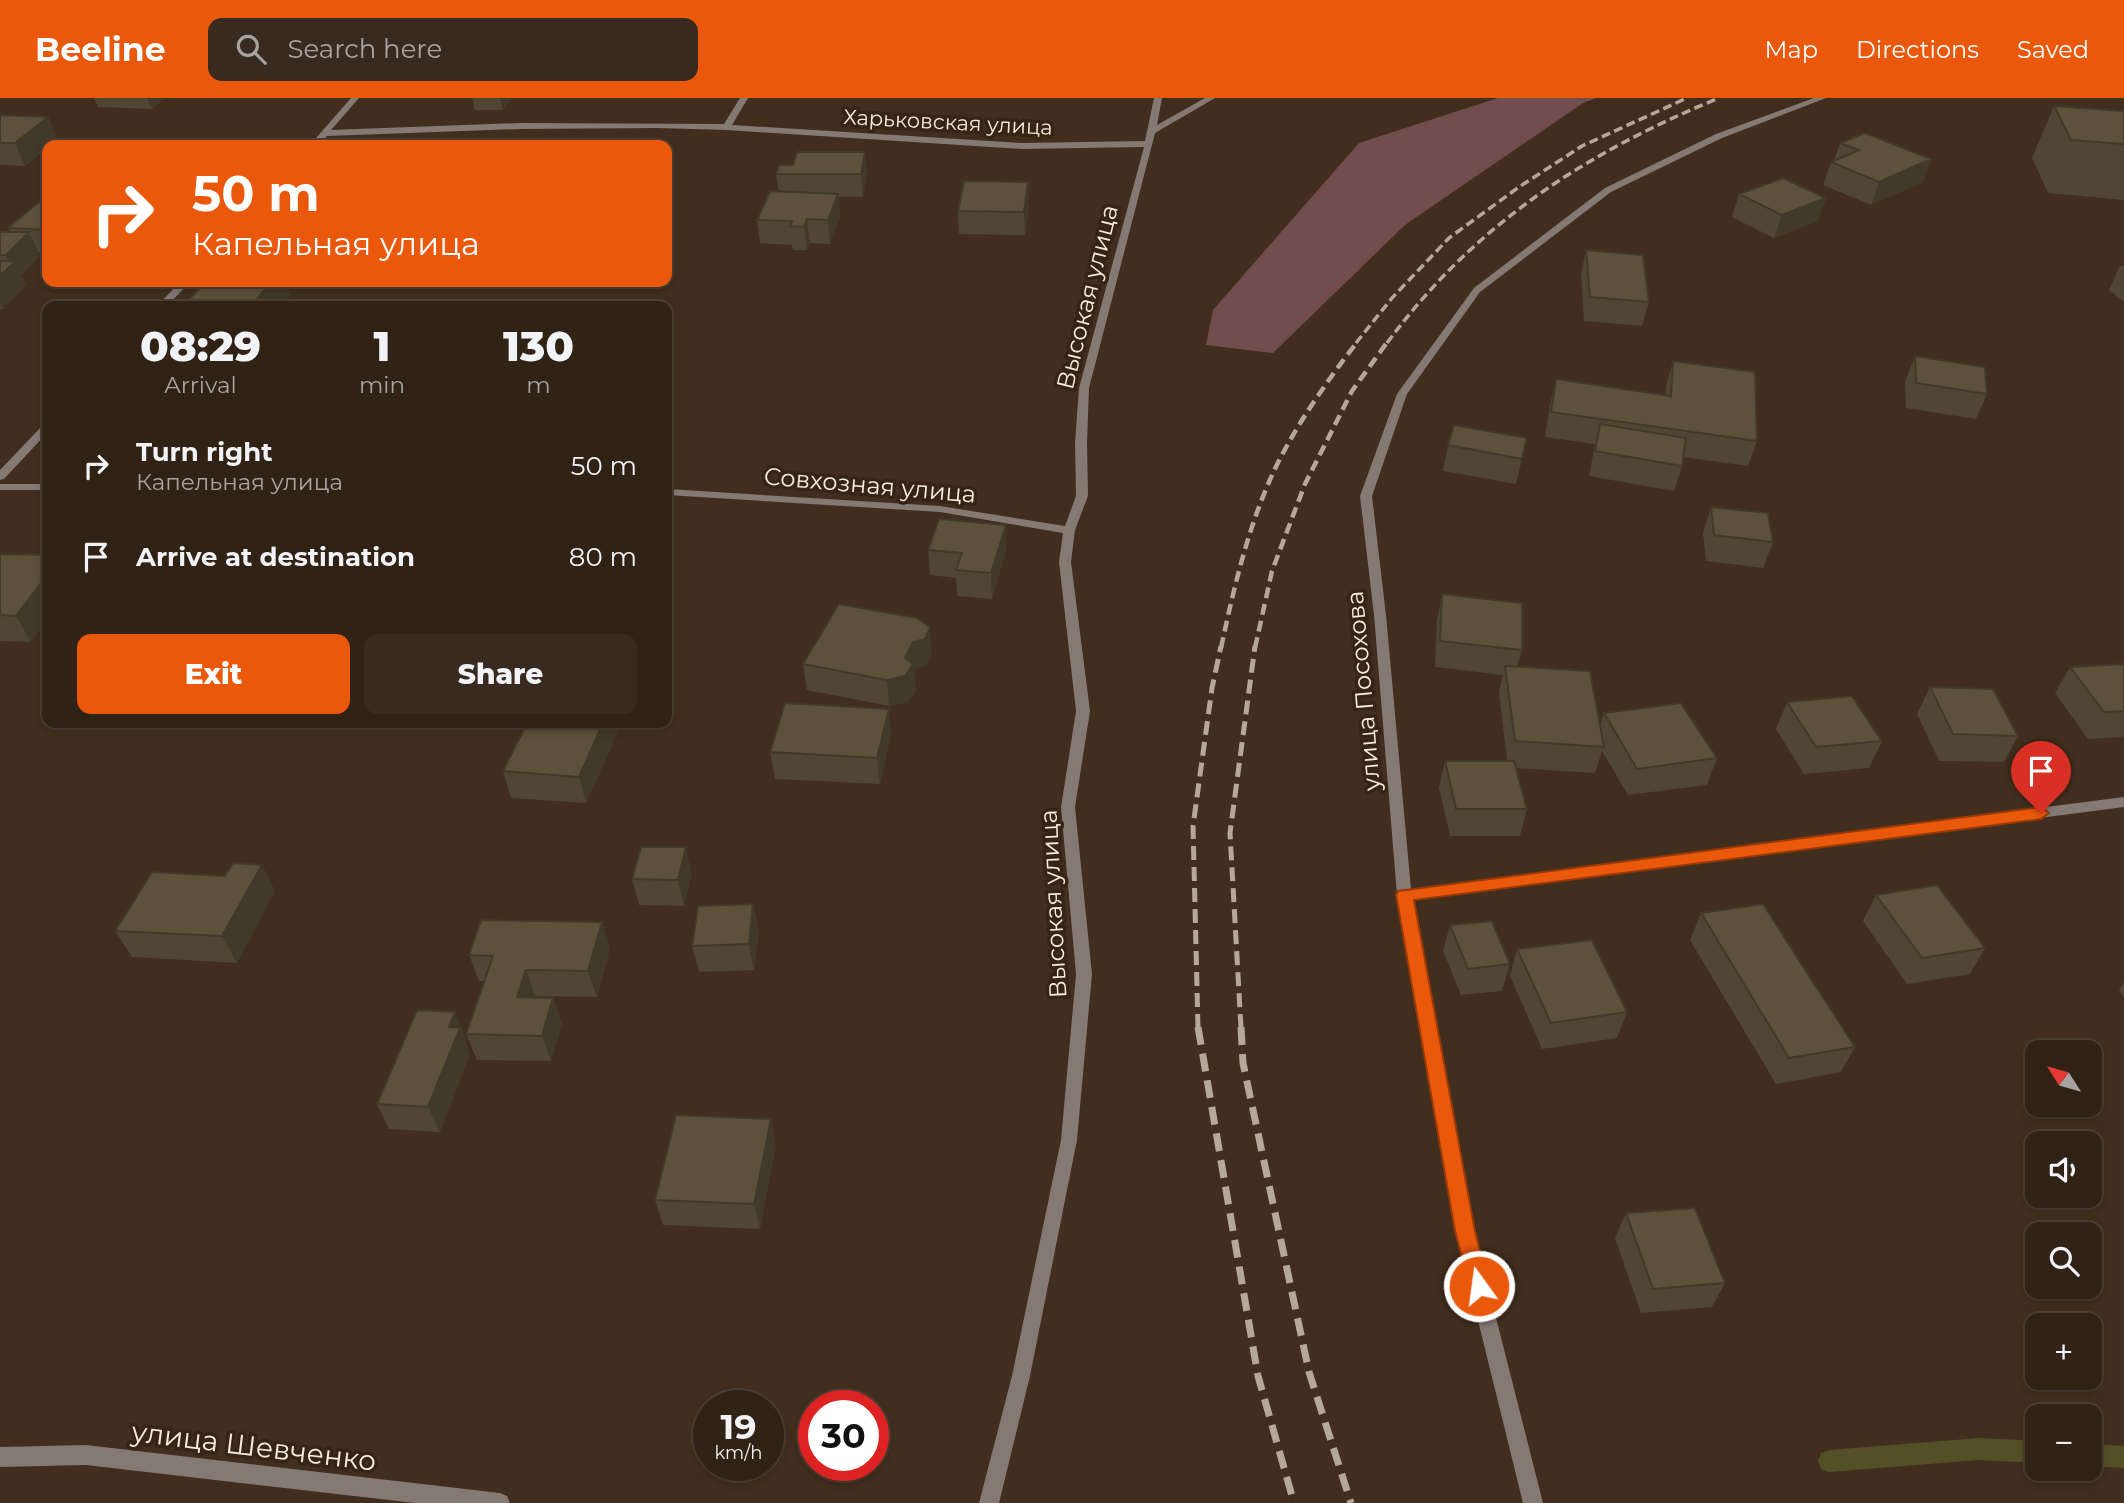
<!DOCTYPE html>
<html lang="en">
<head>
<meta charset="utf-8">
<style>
	:root { --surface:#312216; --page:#392a1f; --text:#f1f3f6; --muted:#a8a4a1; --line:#4c3f35; --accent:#ea580c }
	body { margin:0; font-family:Montserrat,sans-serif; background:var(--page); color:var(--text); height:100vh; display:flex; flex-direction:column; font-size:26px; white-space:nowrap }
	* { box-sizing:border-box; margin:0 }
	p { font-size:23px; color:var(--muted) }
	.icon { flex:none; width:38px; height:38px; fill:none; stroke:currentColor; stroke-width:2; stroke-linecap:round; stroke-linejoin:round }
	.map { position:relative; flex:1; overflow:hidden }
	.details { position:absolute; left:42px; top:203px; width:630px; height:427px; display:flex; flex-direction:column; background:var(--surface); border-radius:14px; box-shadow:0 4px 10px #0003,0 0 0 2px var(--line) }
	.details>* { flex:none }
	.hud { position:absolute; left:42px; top:42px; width:630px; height:147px; border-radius:14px; box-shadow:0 4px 10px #0003,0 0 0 2px var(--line); background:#ea580c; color:#fff; overflow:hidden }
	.needle { width:46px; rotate:307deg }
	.controls { position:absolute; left:2025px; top:942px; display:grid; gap:14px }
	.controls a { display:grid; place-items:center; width:77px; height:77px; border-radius:14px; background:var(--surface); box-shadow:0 4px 10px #0003,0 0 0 2px var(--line); font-size:35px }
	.speed { position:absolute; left:693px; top:1292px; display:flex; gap:14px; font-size:35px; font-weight:700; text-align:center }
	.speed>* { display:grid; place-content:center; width:91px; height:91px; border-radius:50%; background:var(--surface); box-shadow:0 4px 10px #0003,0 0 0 2px var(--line); line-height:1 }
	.speed small { font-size:18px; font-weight:400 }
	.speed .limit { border:10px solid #d22; background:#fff; color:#111 }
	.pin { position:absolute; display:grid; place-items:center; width:60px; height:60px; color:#fff; margin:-72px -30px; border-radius:50% 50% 50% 0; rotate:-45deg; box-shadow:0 0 7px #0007 }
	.pin .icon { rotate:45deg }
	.me { position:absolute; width:77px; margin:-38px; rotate:346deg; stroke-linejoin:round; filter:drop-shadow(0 0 5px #0008) }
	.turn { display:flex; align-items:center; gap:24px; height:147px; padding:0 35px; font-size:32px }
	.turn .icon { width:91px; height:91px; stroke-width:2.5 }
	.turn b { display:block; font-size:49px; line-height:60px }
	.eta { display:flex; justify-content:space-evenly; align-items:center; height:119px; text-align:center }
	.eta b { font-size:42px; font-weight:800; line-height:49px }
	.primary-button { display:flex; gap:14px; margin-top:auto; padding:14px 35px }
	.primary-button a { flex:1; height:80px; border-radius:14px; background:var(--accent); color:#fff; font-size:28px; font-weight:800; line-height:80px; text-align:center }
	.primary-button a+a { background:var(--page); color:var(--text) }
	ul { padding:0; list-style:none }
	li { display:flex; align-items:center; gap:21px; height:91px; padding:0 35px }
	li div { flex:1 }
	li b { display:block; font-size:26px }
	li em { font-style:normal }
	header { display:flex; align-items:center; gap:42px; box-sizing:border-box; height:98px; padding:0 35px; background:var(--accent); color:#fff }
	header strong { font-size:33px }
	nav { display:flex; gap:38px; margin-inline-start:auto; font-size:24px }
	.search { width:490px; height:63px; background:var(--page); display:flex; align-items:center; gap:18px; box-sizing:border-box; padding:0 24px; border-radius:14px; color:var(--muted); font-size:26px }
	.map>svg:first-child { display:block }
</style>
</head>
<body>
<header>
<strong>Beeline</strong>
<div class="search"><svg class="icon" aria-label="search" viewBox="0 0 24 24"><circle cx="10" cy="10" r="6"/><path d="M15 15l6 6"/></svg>Search here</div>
<nav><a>Map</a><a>Directions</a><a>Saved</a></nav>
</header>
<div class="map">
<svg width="2124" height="1405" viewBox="0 0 2124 1405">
	<rect width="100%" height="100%" fill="#412e1e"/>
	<path fill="#714d4d" d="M1498 0H1596L1583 5 1405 127 1273 255 1206 247 1213 212 1359 45Z"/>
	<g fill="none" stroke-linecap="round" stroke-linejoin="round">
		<path fill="#535027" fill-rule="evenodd" d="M1979 1340 2037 1343V1365L1979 1362 1829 1374 1821 1371 1818 1363 1821 1355 1829 1352Z
			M2090 1346 2124 1348V1370L2090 1368Z"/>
		<path fill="#857974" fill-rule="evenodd" d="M351 0H359L331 32 520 25 724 26 740 0H748L732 27 1022 45 1145 43 1154 0H1162L1157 27 1205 0H1215L1155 35 1089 290 1087 345 1088 398 1075 432 1071 464 1090 613 1075 709 1092 876 1077 1042 1030 1278 999 1405H979L1012 1278 1061 1042 1076 876 1061 709 1076 613 1059 464 1063 435 940 414 667 397V391L940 408 1065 428 1076 398 1075 345 1079 290 1144 49 1022 51 727 32 657 30 520 31 327 38 318 47H310Z
			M1814 0H1826L1722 40 1611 94 1480 194 1407 296 1372 398 1386 517 1411 791 2124 699V709L1412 801 1474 1133 1543 1405H1523L1456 1133 1397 797 1374 517 1360 398 1397 296 1474 190 1605 90 1716 36Z
			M180 184H190L167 208H157Z
			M47 326V335L4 381 0 382V372L43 327Z
			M0 386H47V392H0Z"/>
		<path fill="#857974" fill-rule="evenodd" d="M86 1347 500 1395 507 1398 510 1405H415L86 1367 0 1369V1349Z"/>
		<path stroke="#b6a79b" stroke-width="3.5" stroke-dasharray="9 4.5" stroke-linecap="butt" d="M1356 245 1392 200 1449 140 1519 89 1582 48 1687 0
			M1387 245C1474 127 1585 55 1719 0"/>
		<path stroke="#b6a79b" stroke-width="4.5" stroke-dasharray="11 6" stroke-linecap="butt" d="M1221 550C1233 494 1246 437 1269 384 1289 337 1326 284 1358 243
			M1255 550 1272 473 1305 386 1352 293 1388 243"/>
		<path stroke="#b6a79b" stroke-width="5" stroke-dasharray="14 7" stroke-linecap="butt" d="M1198 930 1193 728 1212 590 1221 548
			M1241 930 1230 735 1255 548"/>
		<path stroke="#b6a79b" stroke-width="7" stroke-dasharray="18 9" stroke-linecap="butt" d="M1198 929 1258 1278 1294 1405
			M1241 929 1243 965 1309 1274 1351 1405"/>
	</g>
	<path fill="#504633" d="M94 0H164L152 11 98 9Z
		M472 0H510V2L503 12H475Z
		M2054 8 2124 13V102L2048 95 2032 60Z
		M0 17 48 19 58 41 47 47V50L25 68 0 67Z
		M1840 45 1931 61 1923 84 1871 107 1823 87 1831 64 1834 63Z
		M865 54 867 76 863 99H838L840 119 830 146 810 145 807 152H793L792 147 760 145 757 122 779 94 776 76 793 67Z
		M1739 96 1826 100 1818 123 1774 140 1732 119Z
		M47 102V155L38 154 40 158 21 177 26 187 3 211H0V134H10L8 130Z
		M1029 108 1025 137 959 136 958 113Z
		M1586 152 1649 204 1642 228 1584 223 1581 176Z
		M2120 168H2124V204L2109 192Z
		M1915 258 1987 296 1976 321 1906 310 1905 283Z
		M1673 263 1757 343 1748 368 1683 359 1682 368 1674 393 1589 378 1595 346 1545 339 1550 306 1556 281 1665 297 1666 288Z
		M1527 340 1516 386 1443 373 1448 347Z
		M1711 409 1773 444 1763 470 1706 463 1703 435Z
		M928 452 1006 453 992 501 957 498 956 480 930 477Z
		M0 456 31 544 0 543Z
		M1442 496 1522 552 1517 569 1600 628 1604 615 1717 660 1707 687 1628 697 1602 653 1595 675 1516 670 1527 711 1520 738H1450L1439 690 1445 663H1507L1499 594 1503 577 1435 569 1437 522Z
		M932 555 927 567 916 571 914 574 916 593 908 604 889 608 807 592 803 566Z
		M2124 566V639L2088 641 2055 595 2070 569Z
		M1930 589 2018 638 2004 664 1939 663 1917 616Z
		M1787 604 1882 643 1869 670 1804 676 1776 631Z
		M889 611 891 637 880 686 775 681 770 654Z
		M527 625H614L617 636 586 705 511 700 503 673Z
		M262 767 275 793 237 865 132 859 115 833 225 778Z
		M692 776 684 808 639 807 632 781Z
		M1876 797 1985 850 1970 876 1907 886 1863 823Z
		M753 806 759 833 754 872 699 874 692 848Z
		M1701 815 1855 949 1841 974 1776 986 1690 842Z
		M602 824 610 851 597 899 535 898V900H553L562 926 551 963 477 962 466 936 484 883H479L469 857Z
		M1450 827 1510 866 1502 893 1461 897 1443 853Z
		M1517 851 1627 914 1617 940 1542 951 1510 878Z
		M2124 884V900L2119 892Z
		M466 940 465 943 470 956 440 1034 389 1031 377 1006Z
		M776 1047 760 1131 663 1127 655 1102Z
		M1626 1115 1725 1185 1712 1209 1641 1215 1615 1140Z"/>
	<path fill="#413929" d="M147 0H164L152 11Z
		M500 0H510V2L503 12Z
		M48 19 58 41 50 47H47V50L25 68 15 45Z
		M865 54 867 76 863 99 861 76Z
		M1931 61 1923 84 1871 107 1879 84Z
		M1028 84 1029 108 1025 137 1024 114Z
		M838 96 840 119 830 146 828 122Z
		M1826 100 1818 123 1774 140 1782 117Z
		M807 121 810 145 807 152 804 129Z
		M29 134 40 158 21 177 26 187 3 211 0 205V178L11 167 6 157Z
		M272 184H285L290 198 281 208H250Z
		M1006 427V453L992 501 991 475Z
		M47 477V522L31 544 16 518Z
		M930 529 932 555 927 567 916 571 914 574 916 593 908 604 889 608 887 582 905 560 913 544Z
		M889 611 891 637 880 686 877 660Z
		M603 625H614L617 636 586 705 579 679Z
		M686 749 692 776 684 808 678 782Z
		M262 767 275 793 237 865 222 838Z
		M753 806 759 833 754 872 749 846Z
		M602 824 610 851 597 899 588 873Z
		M526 872 535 898 527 925 517 899Z
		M553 900 562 926 551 963 542 938Z
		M455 914 466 940 465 943 470 956 440 1034 428 1009 449 929Z
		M771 1021 776 1047 760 1131 754 1106Z"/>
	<path fill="#5d513b" stroke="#413929" stroke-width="2" d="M2054 8 2124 13V46L2071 42Z
		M0 17 48 19 15 45H0Z
		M1865 35 1931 61 1879 84 1831 64 1859 52 1840 45Z
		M381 45 426 47H379Z
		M797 54H865L861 76H776L779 67H793Z
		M1783 80 1826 100 1782 117 1739 96Z
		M964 83 1028 84 1024 114 958 113Z
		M770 93 838 96 828 122 807 121 804 129 790 128 792 123 757 122Z
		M41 102H47V132L8 130Z
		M0 134H29L6 157H0Z
		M1586 152 1643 157 1649 204 1590 199Z
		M0 163H15L0 178Z
		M206 184H272L250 208H182Z
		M1915 258 1985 269 1987 296 1916 285Z
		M1673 263 1755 274 1757 343 1551 314 1556 281 1671 298Z
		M1600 326 1686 340 1682 368 1595 353Z
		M1454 327 1527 340 1522 361 1448 347Z
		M1711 409 1768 415 1773 444 1714 437Z
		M939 421 1006 427 991 475 956 472 962 455 928 452Z
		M0 456 47 457V477L16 518 0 517Z
		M1442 496 1522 505V552L1440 543Z
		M839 506 917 520 930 529 925 541 913 544 905 560 913 566 905 578 887 582 803 566Z
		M2124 566V613L2104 614 2070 569Z
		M1505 568 1590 573 1604 649 1515 643Z
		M1930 589 1993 591 2018 638 1953 636Z
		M1852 598 1882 643 1816 649 1787 604Z
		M785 605 889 611 877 660 770 654Z
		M1681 605 1717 660 1637 671 1604 615Z
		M527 625H603L579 679 503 673Z
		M1445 663H1514L1527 711H1456Z
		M641 749H686L678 782 632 781Z
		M233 765 262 767 222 838 115 833 152 774 225 778Z
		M1937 787 1985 850 1922 860 1876 797Z
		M753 806 749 846 692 848 698 808Z
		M1763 806 1855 949 1789 960 1701 815Z
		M481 822 602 824 588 873 526 872 517 899 553 900 542 938 466 936 493 858 469 857Z
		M1492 823 1510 866 1468 871 1450 827Z
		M1592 842 1627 914 1551 925 1517 851Z
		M417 912 455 914 449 929 460 930 428 1009 377 1006Z
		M676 1017 771 1021 754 1106 655 1102Z
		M1695 1110 1725 1185 1653 1191 1626 1115Z"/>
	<path fill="#ea580c" stroke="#983908" stroke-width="2" d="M2041 709 2049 715 2041 721 1414 802 1475 1133 1489 1188 1486 1194 1479 1197 1471 1194 1455 1133 1396 797 1398 793Z"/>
	<g text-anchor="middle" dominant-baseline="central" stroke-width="7" stroke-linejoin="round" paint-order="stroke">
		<g font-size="21" fill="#f6eae0" stroke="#362414">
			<text transform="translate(948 24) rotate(3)">Харьковская улица</text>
		</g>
		<g font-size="24" fill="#f6eae0" stroke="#362414">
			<text transform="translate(1087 199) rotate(-76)">Высокая улица</text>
			<text transform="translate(870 387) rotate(5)">Совхозная улица</text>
			<text transform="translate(1363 593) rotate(-95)">улица Посохова</text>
			<text transform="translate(1053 806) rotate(-93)">Высокая улица</text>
		</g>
		<g font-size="28" fill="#f6eae0" stroke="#362414">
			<text transform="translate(254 1348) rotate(7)">улица Шевченко</text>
		</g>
	</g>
</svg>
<div class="controls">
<a><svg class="needle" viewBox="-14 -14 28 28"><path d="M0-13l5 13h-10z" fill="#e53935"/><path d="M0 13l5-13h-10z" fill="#a8a4a1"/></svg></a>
<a><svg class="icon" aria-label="sound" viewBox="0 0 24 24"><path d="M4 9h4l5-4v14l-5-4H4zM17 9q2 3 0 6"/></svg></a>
<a><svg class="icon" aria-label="search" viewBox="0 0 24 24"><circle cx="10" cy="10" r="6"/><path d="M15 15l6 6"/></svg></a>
<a>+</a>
<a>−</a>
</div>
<div class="speed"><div>19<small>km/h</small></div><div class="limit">30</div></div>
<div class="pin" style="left:2041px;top:715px;background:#d93025"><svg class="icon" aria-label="arrive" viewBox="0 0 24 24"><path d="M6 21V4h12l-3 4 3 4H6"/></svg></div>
<svg class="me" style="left:1479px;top:1188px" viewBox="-20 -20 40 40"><circle r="17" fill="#ea580c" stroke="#fff" stroke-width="3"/><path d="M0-11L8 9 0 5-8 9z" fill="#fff"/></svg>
<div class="hud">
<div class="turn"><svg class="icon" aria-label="right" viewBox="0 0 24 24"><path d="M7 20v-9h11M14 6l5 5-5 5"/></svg><div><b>50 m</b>Капельная улица</div></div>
</div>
<section class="details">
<div class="eta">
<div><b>08:29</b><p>Arrival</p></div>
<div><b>1</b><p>min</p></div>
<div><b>130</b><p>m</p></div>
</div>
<ul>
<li><svg class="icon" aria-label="right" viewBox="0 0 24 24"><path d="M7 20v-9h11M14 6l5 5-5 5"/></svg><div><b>Turn right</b><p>Капельная улица</p></div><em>50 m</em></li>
<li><svg class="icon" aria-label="arrive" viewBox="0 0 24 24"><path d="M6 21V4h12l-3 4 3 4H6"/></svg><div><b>Arrive at destination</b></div><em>80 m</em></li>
</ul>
<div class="primary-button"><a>Exit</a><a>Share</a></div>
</section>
</div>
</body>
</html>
